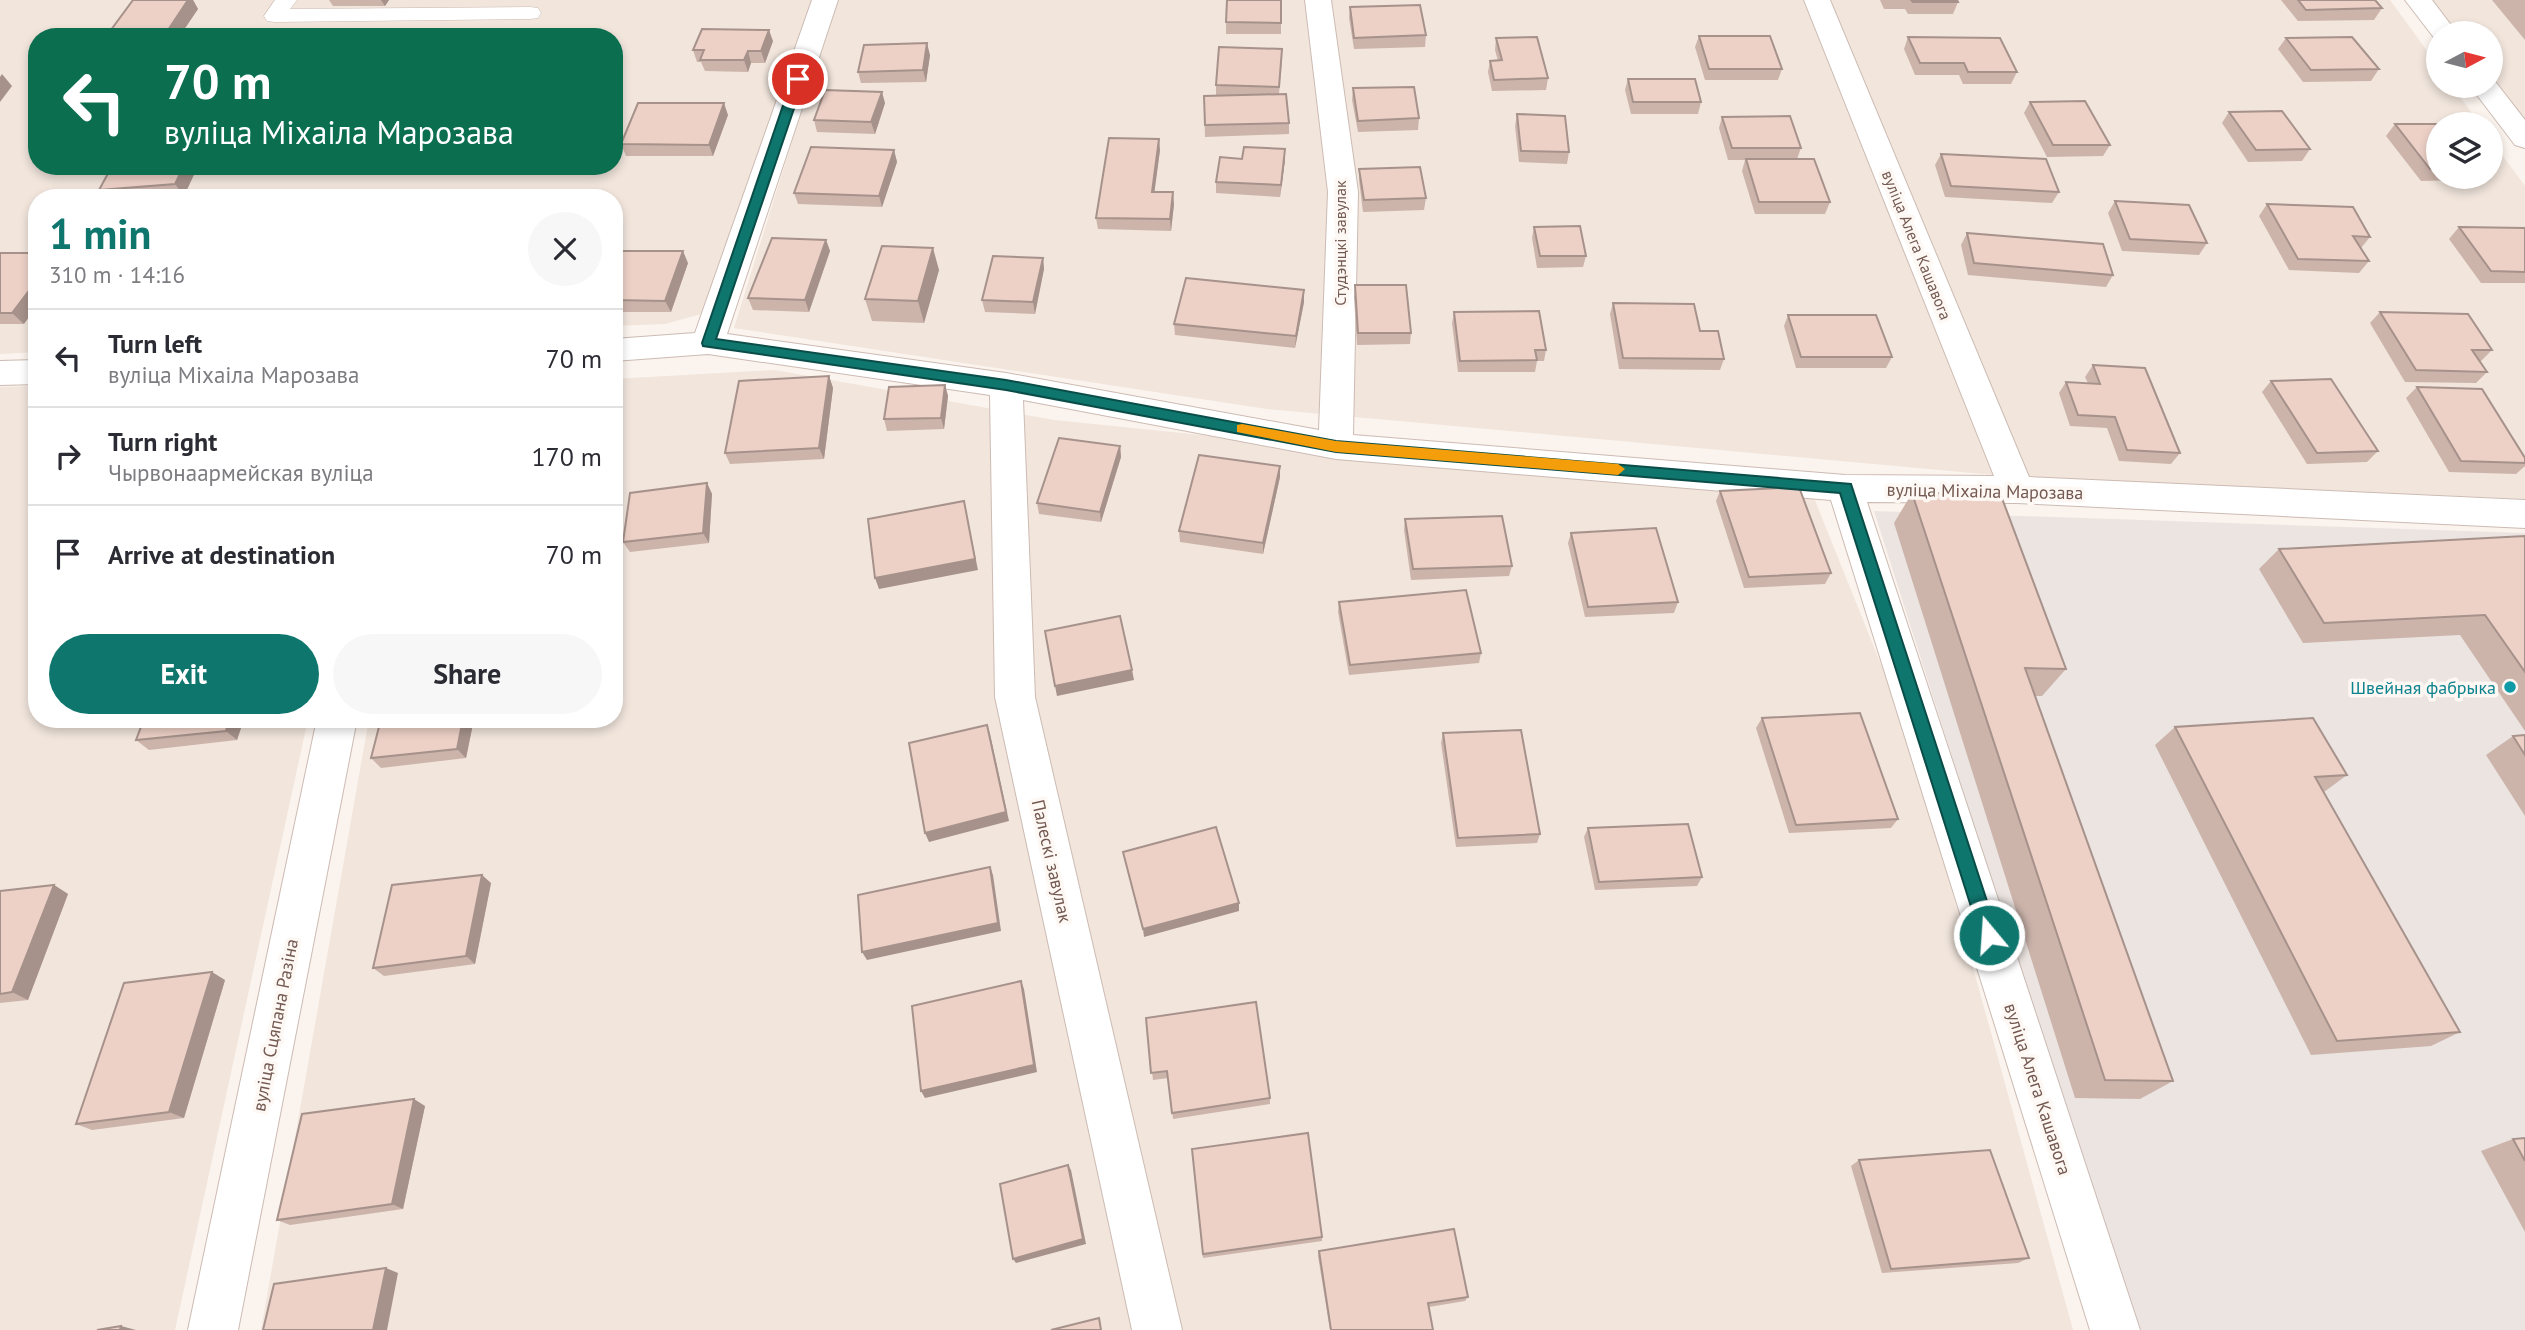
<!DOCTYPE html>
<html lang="en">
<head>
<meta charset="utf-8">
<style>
	:root { --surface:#fff; --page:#f7f7f7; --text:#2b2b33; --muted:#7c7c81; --line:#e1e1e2; --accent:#0f766e }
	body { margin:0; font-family:"PT Sans",sans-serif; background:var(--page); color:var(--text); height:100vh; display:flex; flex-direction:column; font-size:26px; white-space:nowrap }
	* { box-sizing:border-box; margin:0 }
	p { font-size:23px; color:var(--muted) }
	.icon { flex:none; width:38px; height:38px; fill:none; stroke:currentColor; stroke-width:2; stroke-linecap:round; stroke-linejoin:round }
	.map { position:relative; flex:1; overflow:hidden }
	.panel { position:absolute; left:28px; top:189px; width:595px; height:539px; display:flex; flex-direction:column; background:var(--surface); border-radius:28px; box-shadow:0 4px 10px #0003 }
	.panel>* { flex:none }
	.hud { position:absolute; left:28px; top:28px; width:595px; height:147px; border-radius:28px; box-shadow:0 4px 10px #0003; background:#0b6e4f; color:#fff; overflow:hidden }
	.needle { width:46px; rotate:83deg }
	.controls { position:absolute; left:2426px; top:21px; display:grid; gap:14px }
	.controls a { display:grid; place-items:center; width:77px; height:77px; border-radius:50%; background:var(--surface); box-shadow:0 4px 10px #0003; font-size:35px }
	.pin { position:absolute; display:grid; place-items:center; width:60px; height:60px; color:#fff; margin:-30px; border:4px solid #fff; border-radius:50%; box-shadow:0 2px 7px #0007 }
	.me { position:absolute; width:77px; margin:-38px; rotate:342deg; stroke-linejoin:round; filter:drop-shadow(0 0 5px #0008) }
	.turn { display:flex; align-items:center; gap:24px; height:147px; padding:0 21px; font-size:32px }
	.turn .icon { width:91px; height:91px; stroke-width:2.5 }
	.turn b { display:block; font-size:49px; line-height:60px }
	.round { display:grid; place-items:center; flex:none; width:74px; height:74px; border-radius:37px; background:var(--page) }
	.overview { display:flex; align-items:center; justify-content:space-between; height:119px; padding:0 21px }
	h1 { font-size:42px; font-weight:700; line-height:52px; color:var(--accent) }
	.cta { display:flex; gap:14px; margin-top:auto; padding:14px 21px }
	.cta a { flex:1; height:80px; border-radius:42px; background:var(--accent); color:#fff; font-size:28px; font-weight:700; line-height:80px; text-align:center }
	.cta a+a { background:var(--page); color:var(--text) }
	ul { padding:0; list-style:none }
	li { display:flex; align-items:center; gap:21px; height:98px; padding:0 21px; border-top:2px solid var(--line) }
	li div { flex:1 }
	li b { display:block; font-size:26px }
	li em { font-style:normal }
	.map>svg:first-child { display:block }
</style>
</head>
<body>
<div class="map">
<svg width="2525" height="1330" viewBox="0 0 2525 1330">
	<rect width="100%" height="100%" fill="#fbf3ed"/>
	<path fill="#f1e5dc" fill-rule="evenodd" d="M0 0H816L708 312 665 324 614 326V198H37V352L0 354ZM37 37H614V166H37Z
		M836 0H2390L2438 66V86H2452L2480 124H2438V177H2490V139L2525 186V499L2006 476 1267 409 734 328Z
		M2431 0H2525V119L2490 77V33H2456Z
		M775 370 1054 420 1814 498 1908 732 2073 1330H261L369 719H614V379Z
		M37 386V719H308L175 1330H0V387Z"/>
	<path fill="#ebe4e1" d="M1874 511 2525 533V1330H2134Z"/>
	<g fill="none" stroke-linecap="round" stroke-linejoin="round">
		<g stroke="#ccbbb3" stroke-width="1">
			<path id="lane" d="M275 0H297L290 9 530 7 538 8 541 13 538 18 530 19 275 22 267 21 264 16Z"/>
		</g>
		<g stroke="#ccbbb3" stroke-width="2">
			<path id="street" d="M812 0H838L727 334 1006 373 1319 430 1328 192 1305 0H1331L1358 192 1353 435 1845 475 1994 476 1804 0H1830L2029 477 2525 500V528L2017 503 1867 502 2140 1330H2090L1831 500 1336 459 1023 400 1035 697 1182 1330H1132L995 697 990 395 708 354 614 361V339L695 333Z
				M2405 0H2432L2457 33H2438V39H2435Z
				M2490 79 2494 80 2525 120V148L2515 145 2470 86H2490Z
				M37 360V384L0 385V361Z
				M317 719H357L238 1330H188Z"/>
		</g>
		<use href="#lane" fill="#fff" fill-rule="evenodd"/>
		<use href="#street" fill="#fff" fill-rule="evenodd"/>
	</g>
	<path fill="#ccb4ab" d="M133 0H193L198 9 179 37H110L108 34Z
		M329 0H389L385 6H333Z
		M1281 0V34H1226V22Z
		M1880 0H1957L1958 2 1953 14H1908L1905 9H1884Z
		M2281 0H2375L2382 8 2374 20 2298 21Z
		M2492 0H2525V40Z
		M1350 7 1426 35 1425 47 1354 49 1349 18Z
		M1699 36 1782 69 1778 80H1705L1695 47Z
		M1908 37 2017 72 2011 84H1963L1959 75H1915L1904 49Z
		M1496 38 1548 78 1546 90 1492 91 1488 72 1490 61H1498L1495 50Z
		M2286 38 2379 69 2371 81 2303 82 2278 49Z
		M773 41 765 63H751L748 72 705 71 701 62H697L693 50Z
		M930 55 926 82 861 83 858 72Z
		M1282 60 1279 94 1289 123V134L1205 137 1204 96H1216V85Z
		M1628 79 1701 102 1698 114H1631L1625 90Z
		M1353 88 1419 118 1418 130 1358 132 1352 100Z
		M2030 102 2110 145 2103 156 2047 157 2024 113Z
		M885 103 875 134 817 132 814 120Z
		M2229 112 2310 149 2302 161 2248 162 2222 123Z
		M1517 114 1569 152 1567 164 1519 162 1515 126Z
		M728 115 713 156H626L621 144Z
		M1722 117 1801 148 1797 159 1830 202 1825 214H1755L1742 171 1745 160H1728L1719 128Z
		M2395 124H2438V177H2469L2466 180 2421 181 2386 136Z
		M894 150 897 162 882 207 798 204 794 193Z
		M1160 150 1154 192 1174 204 1171 231 1098 229 1096 218Z
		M1941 154 2059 192 2052 203 1945 197 1935 165Z
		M1285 160 1280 197 1216 193V182Z
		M198 166 184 196 160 198H105L99 190Z
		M1359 169 1426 198 1424 210 1363 212 1359 180Z
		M2115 201 2207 243 2199 255 2122 251 2108 213Z
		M2267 204 2370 237 2361 248 2369 261 2359 273 2289 270 2259 216Z
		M1534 227 1586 256 1583 267 1537 268 1532 238Z
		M2459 227 2525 228V283H2481L2449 239Z
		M1967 233 2113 275 2106 287 1968 275 1961 245Z
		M826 240 830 251 809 312 753 310 748 298Z
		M0 253 24 324H0Z
		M1043 258 1044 269 1035 314 985 312 982 300Z
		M614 262 688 263 671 312H614Z
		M939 270 924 323 872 321 865 299Z
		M1355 285 1411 333 1410 344 1357 345 1354 297Z
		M1304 302 1295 348 1175 335 1174 324Z
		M1613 303 1700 331 1724 359 1720 370 1619 369 1610 314Z
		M1454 312 1546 350 1544 361H1537L1535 372H1458L1452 323Z
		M2380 312 2492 350 2480 362 2487 372 2476 383 2405 382 2370 323Z
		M1788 315 1892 357 1886 368H1796L1784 326Z
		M2093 365 2180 453 2171 464 2119 461 2107 428 2070 426 2059 393 2066 382 2088 383 2085 377Z
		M829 376 833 388 824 459 730 464 725 453Z
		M2271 381 2378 451 2367 462 2307 464 2262 392Z
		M945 385 948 396 944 429 887 431 884 419Z
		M2417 387 2525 458V466L2516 474 2449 472 2406 398Z
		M1120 446 1121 457 1101 522 1039 514 1037 503Z
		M1280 466V477L1263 554 1180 542 1179 531Z
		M707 483 712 494 709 543 630 552 623 542Z
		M1720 491 1831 573 1825 584 1744 588 1716 501Z
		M1912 493 2066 669 2042 696H2035L2173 1081 2140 1099 2075 1098 1894 523Z
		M1405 519 1512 566 1509 576 1411 580 1404 530Z
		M1571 533 1678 602 1674 613 1585 617 1568 543Z
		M2525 536V731L2460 635 2303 643 2259 569 2279 549Z
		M1339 602 1481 653 1479 663 1349 675 1338 612Z
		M1762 718 1898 819 1891 828 1789 833 1756 728Z
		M244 719 237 740 149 750 136 740Z
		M381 719H474L466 758 381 768 371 758Z
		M2175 727 2347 775 2324 792 2460 1032 2431 1046 2311 1055 2155 745Z
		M1443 733 1540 834 1537 843 1456 847 1441 743Z
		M2525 735V816L2486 755 2513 736Z
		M1588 828 1702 877 1697 886 1595 890 1584 837Z
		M491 883 475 964 384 976 373 968Z
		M54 885 68 894 28 1000 0 1003V891Z
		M225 980 184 1118 92 1130 76 1124Z
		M1146 1018 1270 1098V1104L1173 1119 1168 1078 1153 1080Z
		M425 1106 403 1209 290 1225 277 1220Z
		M2525 1138V1232L2481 1151 2513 1139Z
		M1192 1149 1322 1237V1241L1203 1258Z
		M1859 1160 2029 1258 2018 1263 1882 1273 1851 1166Z
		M1319 1251 1468 1297 1465 1301 1429 1307 1433 1330H1330L1318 1256Z"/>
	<path fill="#a6928b" d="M188 0H193L198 9 179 37H169L166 33Z
		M381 0H389L385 6Z
		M769 30 773 41 765 63 761 51Z
		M268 31 272 37H264Z
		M927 43 930 55 926 82 923 70Z
		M748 51 751 63 748 72 744 60Z
		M2 74 12 86 0 102V77Z
		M882 92 885 103 875 134 871 122Z
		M724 103 728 115 713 156 709 145Z
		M1159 139 1160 150 1153 203 1152 192Z
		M1285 149V160L1280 197 1281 185Z
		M894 150 897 162 882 207 879 196Z
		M184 166H198L184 196 175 184Z
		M1173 192 1174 204 1171 231 1170 219Z
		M826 240 830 251 809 312 805 300Z
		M933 248 939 270 924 323 918 301Z
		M683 251 688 263 671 312 665 301Z
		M1043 258 1044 269 1035 314 1033 302Z
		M37 280V306L24 324 12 313Z
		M1304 290V302L1295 348 1296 336Z
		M829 376 833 388 824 459 819 448Z
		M945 385 948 396 944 429 941 418Z
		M1120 446 1121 457 1101 522 1100 512Z
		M1280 466V477L1263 554V543Z
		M707 483 712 494 709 543 703 533Z
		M964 501 978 570 879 589 875 578Z
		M1132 670 1134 680 1057 696 1055 686Z
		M229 719H244L237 740 226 731Z
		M463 719H474L466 758 457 749Z
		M987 725 990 734 1009 821 929 842 925 833Z
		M990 867 993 875 1001 931 867 960 862 952Z
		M482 875 491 883 475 964 466 956Z
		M54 885 68 894 28 1000 12 992Z
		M1239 903V911L1144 937 1143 929Z
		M212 972 225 980 184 1118 169 1112Z
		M1021 981 1024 989 1037 1072 925 1098 921 1091Z
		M414 1099 425 1106 403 1209 392 1204Z
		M1068 1165 1071 1170 1086 1244 1016 1263 1013 1259Z
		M386 1268 398 1273 387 1330H373Z
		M121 1326 136 1330H120Z"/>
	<path fill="#edd1c7" stroke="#a6928b" stroke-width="2" d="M133 0H188L166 33 108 34Z
		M1227 0H1281V23L1226 22Z
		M1911 0H1957L1958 2H1913Z
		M2298 0H2375L2382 8 2306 10Z
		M1420 5 1426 35 1354 38 1350 7Z
		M702 29 769 30 761 51H748L744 60H700L704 50H693Z
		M194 31H268L264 37H189Z
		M441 33H513L511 37H439Z
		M1699 36H1770L1782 69H1709Z
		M1537 37 1548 78 1494 80 1490 61 1502 60 1496 38Z
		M1908 37 2000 38 2017 72H1968L1964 63H1920Z
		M2352 37 2379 69 2311 70 2286 38Z
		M927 43 923 70 858 72 864 45Z
		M1219 47 1282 49 1279 87 1216 85Z
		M1628 79H1695L1701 102H1633Z
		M1414 87 1419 118 1358 121 1353 88Z
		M825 90 882 92 871 122 814 120Z
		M1286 94 1289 123 1205 125 1204 96Z
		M2085 101 2110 145H2053L2030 102Z
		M638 103H724L709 145 621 144Z
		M2282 111 2310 149 2256 150 2229 112Z
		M1517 114 1565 116 1569 152 1521 151Z
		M1790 116 1801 148H1732L1722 117Z
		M2395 124H2466H2438V169H2430Z
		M1109 138 1159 139 1152 192H1173L1170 219 1096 218Z
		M811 147 894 150 879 196 794 193Z
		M1244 147 1285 149 1281 185 1216 182 1220 157 1242 159Z
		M1941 154 2046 159 2059 192 1951 186Z
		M1746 159H1814L1830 202H1759Z
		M112 166H184L175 184 99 190Z
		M1420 167 1426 198 1364 200 1359 169Z
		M2115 201 2189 205 2207 243 2130 239Z
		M2267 204 2353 207 2370 237 2353 236 2369 261 2298 259Z
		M1580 226 1586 256H1540L1534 227Z
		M2459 227 2525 228V272L2491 271Z
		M1967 233 2103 244 2113 275 1974 263Z
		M772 238 826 240 805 300 748 298Z
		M882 246 933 248 918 301 865 299Z
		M618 251H683L665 301 614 300V262Z
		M0 253H37V280L12 313H0Z
		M993 256 1043 258 1033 302 982 300Z
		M1186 278 1304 290 1296 336 1174 324Z
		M1355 285H1406L1411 333H1358Z
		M1613 303 1694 304 1700 331H1718L1724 359 1623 358Z
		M1539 311 1546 350H1535L1537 360 1460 361 1454 312Z
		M2380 312 2468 314 2492 350H2472L2487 372 2416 370Z
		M1788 315H1876L1892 357H1801Z
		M2093 365 2145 368 2180 453 2127 450 2115 417 2078 415 2066 382 2100 384Z
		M829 376 819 448 725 453 739 381Z
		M2331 379 2378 451 2317 453 2271 381Z
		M945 385 941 418 884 419 889 387Z
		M2417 387 2482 389 2525 458V463L2461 461Z
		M1059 438 1120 446 1100 512 1037 503Z
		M1199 455 1280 466 1263 543 1179 531Z
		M707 483 703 533 623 542 630 493Z
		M1799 487 1831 573 1749 577 1720 491Z
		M1912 493H2000L2066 669 2025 668 2173 1081 2105 1080Z
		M964 501 975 559 875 578 868 519Z
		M1502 516 1512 566 1413 569 1405 519Z
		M1656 528 1678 602 1588 607 1571 533Z
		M2525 536V672L2485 615 2324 623 2279 549Z
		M1466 590 1481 653 1350 665 1339 602Z
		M1120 616 1132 670 1055 686 1045 631Z
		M1860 713 1898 819 1796 825 1762 718Z
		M2313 718 2347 775 2315 777 2460 1032 2337 1041 2175 727Z
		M144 719H229L226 731 136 740Z
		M381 719H463L457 749 371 758Z
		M987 725 1006 812 925 833 909 743Z
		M1521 730 1540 834 1458 838 1443 733Z
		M2525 735V755L2513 736Z
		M1688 824 1702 877 1599 882 1588 828Z
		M1216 827 1239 903 1143 929 1123 852Z
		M990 867 998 923 862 952 858 895Z
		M482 875 466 956 373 968 392 885Z
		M54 885 12 992 0 994V891Z
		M212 972 169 1112 76 1124 124 983Z
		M1021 981 1034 1065 921 1091 912 1006Z
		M1256 1002 1270 1098 1172 1113 1167 1071 1151 1073 1146 1018Z
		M414 1099 392 1204 277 1220 302 1114Z
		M1308 1133 1322 1237 1203 1254 1192 1149Z
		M2525 1138V1161L2513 1139Z
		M1990 1150 2029 1258 1891 1269 1859 1160Z
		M1068 1165 1083 1239 1013 1259 1000 1184Z
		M1454 1229 1468 1297 1428 1303 1433 1330H1331L1319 1251Z
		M386 1268 373 1330H263L274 1284Z
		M1099 1318 1101 1330H1051Z
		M121 1326 120 1330H97Z"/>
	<path fill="#0f766e" stroke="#0a4d48" stroke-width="2" d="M798 76 804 79 716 339 1006 380 1336 441 1851 484 1998 935 1995 941 1989 944 1982 941 1980 935 1840 493 1336 452 1006 390 703 346 702 343 792 79Z"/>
	<path fill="#f59e0b" d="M1242 424 1336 441 1618 464 1625 469 1618 475 1336 452 1237 432V425Z"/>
	<circle fill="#0f9aa8" stroke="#fdf8f3" stroke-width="2.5" cx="2510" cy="687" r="7"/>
	<g text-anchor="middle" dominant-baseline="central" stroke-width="7" stroke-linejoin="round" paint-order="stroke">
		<g font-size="16" fill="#745952" stroke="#fdf8f3">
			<text transform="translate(1340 243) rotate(-90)">Студэнцкі завулак</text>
			<text transform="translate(1917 245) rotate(68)">вуліца Алега Кашавога</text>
		</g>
		<g font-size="18" fill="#745952" stroke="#fdf8f3">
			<text transform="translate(1985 491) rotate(1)">вуліца Міхаіла Марозава</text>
			<text transform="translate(1052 861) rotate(77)">Палескі завулак</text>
			<text transform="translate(275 1025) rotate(-79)">вуліца Сцяпана Разіна</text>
			<text transform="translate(2038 1089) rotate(72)">вуліца Алега Кашавога</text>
		</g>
		<g font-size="18" fill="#0d838f" stroke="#fdf8f3" text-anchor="end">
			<text x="2496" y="687">Швейная фабрыка</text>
		</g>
	</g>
</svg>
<div class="controls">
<a><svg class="needle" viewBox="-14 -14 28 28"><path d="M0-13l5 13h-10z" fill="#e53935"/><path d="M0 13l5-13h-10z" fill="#7c7c81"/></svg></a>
<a><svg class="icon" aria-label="layers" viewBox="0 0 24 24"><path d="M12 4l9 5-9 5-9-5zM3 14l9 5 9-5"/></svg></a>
</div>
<div class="pin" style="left:798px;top:79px;background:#d93025"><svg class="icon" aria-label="arrive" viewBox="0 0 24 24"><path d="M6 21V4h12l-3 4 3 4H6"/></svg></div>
<svg class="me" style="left:1989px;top:935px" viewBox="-20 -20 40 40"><circle r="17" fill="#0f766e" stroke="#fff" stroke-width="3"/><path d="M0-11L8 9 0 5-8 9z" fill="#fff"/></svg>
<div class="hud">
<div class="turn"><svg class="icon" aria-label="left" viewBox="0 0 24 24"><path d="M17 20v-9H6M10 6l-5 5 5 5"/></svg><div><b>70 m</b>вуліца Міхаіла Марозава</div></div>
</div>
<section class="panel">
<div class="overview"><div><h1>1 min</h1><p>310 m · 14:16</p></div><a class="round"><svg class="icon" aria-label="close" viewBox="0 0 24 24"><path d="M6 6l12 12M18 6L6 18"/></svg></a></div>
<ul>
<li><svg class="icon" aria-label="left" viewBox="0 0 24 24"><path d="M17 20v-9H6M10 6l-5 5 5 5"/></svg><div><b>Turn left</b><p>вуліца Міхаіла Марозава</p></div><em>70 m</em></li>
<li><svg class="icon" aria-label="right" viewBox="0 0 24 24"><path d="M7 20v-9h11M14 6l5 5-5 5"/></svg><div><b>Turn right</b><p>Чырвонаармейская вуліца</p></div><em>170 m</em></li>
<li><svg class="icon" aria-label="arrive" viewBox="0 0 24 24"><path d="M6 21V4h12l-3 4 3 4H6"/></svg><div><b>Arrive at destination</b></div><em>70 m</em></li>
</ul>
<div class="cta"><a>Exit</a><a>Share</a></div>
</section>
</div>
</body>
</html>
